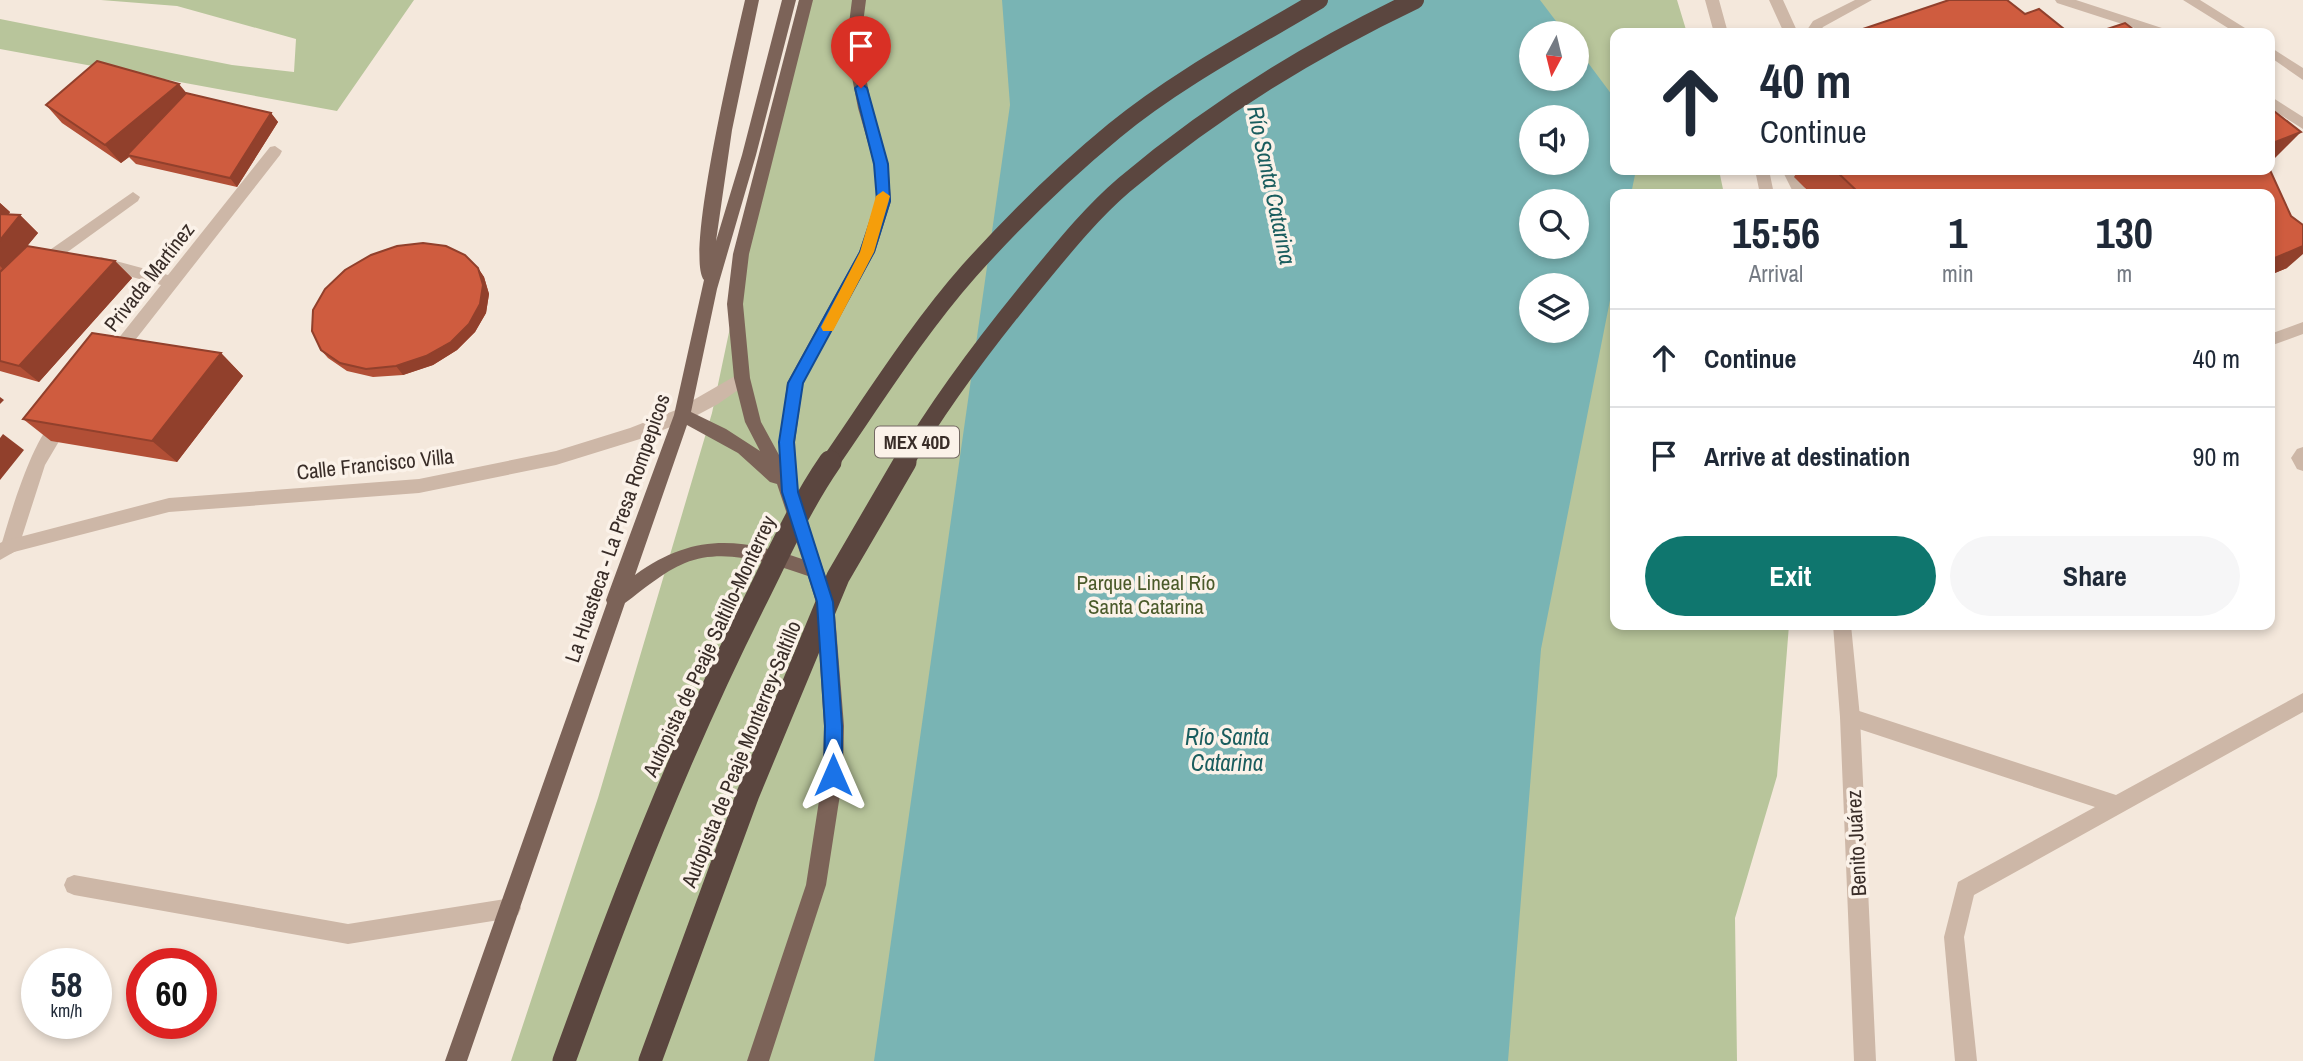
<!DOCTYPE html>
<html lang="en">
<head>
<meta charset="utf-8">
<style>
	:root { --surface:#fff; --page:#f6f6f7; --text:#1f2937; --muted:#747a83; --line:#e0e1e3; --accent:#0f766e }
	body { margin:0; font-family:"Archivo Narrow",sans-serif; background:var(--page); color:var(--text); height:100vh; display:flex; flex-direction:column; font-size:26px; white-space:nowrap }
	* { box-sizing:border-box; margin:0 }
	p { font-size:23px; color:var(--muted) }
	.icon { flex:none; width:38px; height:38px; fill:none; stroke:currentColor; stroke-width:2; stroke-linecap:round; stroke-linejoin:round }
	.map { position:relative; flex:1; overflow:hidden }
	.side { position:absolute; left:1610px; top:189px; width:665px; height:441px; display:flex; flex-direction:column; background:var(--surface); border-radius:14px; box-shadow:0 4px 10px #0003 }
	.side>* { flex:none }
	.hud { position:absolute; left:1610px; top:28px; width:665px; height:147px; border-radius:14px; box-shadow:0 4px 10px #0003; background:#fff; color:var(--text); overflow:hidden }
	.needle { width:46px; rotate:187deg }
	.controls { position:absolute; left:1519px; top:21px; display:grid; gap:14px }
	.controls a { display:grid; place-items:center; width:70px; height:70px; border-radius:50%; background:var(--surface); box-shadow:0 4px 10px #0003; font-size:35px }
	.speed { position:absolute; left:21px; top:948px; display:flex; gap:14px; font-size:35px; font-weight:700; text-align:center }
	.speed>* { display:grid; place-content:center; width:91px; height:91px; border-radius:50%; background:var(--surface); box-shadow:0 4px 10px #0003; line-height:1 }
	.speed small { font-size:18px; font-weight:400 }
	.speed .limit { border:10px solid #d22; background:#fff; color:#111 }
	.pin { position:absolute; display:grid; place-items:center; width:60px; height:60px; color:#fff; margin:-72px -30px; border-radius:50% 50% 50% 0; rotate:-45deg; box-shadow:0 0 7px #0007 }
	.pin .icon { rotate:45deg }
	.me { position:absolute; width:77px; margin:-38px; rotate:0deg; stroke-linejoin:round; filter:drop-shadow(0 0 5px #0008) }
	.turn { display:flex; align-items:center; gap:24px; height:147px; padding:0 35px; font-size:32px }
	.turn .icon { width:91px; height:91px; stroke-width:2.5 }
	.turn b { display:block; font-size:49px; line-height:60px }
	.eta { display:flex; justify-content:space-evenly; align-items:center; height:119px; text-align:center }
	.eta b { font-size:42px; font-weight:700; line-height:49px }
	.cta { display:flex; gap:14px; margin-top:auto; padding:14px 35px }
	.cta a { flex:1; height:80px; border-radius:42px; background:var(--accent); color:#fff; font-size:28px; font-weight:700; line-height:80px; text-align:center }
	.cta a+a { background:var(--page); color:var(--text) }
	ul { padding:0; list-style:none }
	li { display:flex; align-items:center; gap:21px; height:98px; padding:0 35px; border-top:2px solid var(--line) }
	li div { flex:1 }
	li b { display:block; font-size:26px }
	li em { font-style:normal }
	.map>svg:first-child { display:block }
</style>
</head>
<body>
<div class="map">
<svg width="2303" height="1061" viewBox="0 0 2303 1061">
	<rect width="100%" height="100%" fill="#f4e8dc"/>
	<path fill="#b8c59b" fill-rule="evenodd" d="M101 0H414L337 111 0 49V19L232 65 294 72 296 39 177 6Z
		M799 0H1677L1687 33H1615V170H1719L1724 194H1615V625H1789L1777 776 1735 918 1737 1061H511L598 798 712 413ZM1531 33H1577V79H1531ZM1531 117H1577V163H1531ZM1531 201H1577V247H1531ZM1531 285H1577V331H1531Z"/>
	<path fill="#79b4b4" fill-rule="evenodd" d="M1002 0H1540L1565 33H1531V79H1577V48L1615 99V170H1636L1631 194H1615V275L1541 649 1508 1061H874L1010 105ZM1531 117H1577V163H1531ZM1531 201H1577V247H1531ZM1531 285H1577V331H1531Z"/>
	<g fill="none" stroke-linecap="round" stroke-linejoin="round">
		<path fill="#cdb7a7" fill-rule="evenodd" d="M1769 0H1783L1798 33H1784Z
			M1855 0H1872L1823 27 1819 33H1805L1813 21Z
			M2055 0H2076L2168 30 2170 33H2150L2057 3Z
			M2183 0H2200L2253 33H2236Z
			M2270 47 2303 68V80L2270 57Z
			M2270 96 2303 117V129L2270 108Z
			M275 146 282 151 280 155 118 362H106L104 358 106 354 161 285 96 267 93 263 96 259 101 257 168 275 270 147Z
			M1782 170H1796L1808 194H1794Z
			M133 192 140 197 138 201 44 269H34L31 265 34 261Z
			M2303 322V334L2270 346V334Z
			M63 414 69 416 71 421 45 465 19 546 16 551 10 554 4 551 1 546C9 519 36 423 63 414Z
			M2303 447V471L2297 469 2291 458 2297 449Z
			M2303 693V712L1974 895 1964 937 1977 1061H1955L1944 937 1958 882 2095 807 1850 726 1843 723 1840 717 1843 711 1850 708 2116 795Z
			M74 875 348 924 511 898 518 901 521 908 518 915 511 918 348 944 74 895 67 892 64 885 67 878Z"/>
		<path fill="#cdb7a7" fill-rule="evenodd" d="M1705 0H1719L1728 33H1714Z
			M1755 170H1769L1774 194H1760Z
			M742 372 750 378 748 383 718 404 688 420 640 439 556 465 419 493 169 512 14 552 0 560V543L4 541 169 498 419 479 556 451 630 428 676 410Z
			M1833 625H1851L1860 717 1876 1061H1854L1840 717Z"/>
		<path fill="#7c6358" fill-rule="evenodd" d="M745 0H759L732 130 716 241 742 155 782 0H796L756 155 717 289 691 412 726 429 760 451 745 422 734 378 727 304 733 254 799 0H813L749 254 743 304 750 378 761 422 779 455 787 383 859 252 877 201 874 164 858 108 846 47 852 0H866L860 47 872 108 888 164 891 201 875 252 803 383 795 442 796 487 834 602 844 726 843 775 826 885 769 1061H747L806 885 823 775 824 726 816 602 808 576C770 563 724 547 685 563 663 572 644 589 625 603L467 1061H445L607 603 606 600 674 415 704 280C684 256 736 40 745 0ZM687 425 738 453 770 482 777 484 802 559C737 537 692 534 635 575Z"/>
		<path stroke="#5b463f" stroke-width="18" d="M829 464C874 399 917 330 969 271 1013 222 1063 173 1114 131 1176 80 1250 41 1319 0
			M904 464C941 401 985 343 1031 287 1060 252 1089 215 1124 185 1212 111 1312 49 1415 0"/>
		<path stroke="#5b463f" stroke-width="23" d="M564 1061C621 903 681 747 757 597 780 551 801 504 830 462
			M650 1061 748 794 838 577 905 462"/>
	</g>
	<path fill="#b24f36" d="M186 93 271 113 278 122 237 187 136 164 129 157 121 163 62 123 46 105Z
		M1794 170H2270L2287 268 2270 275V194H1811L1794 177 1797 172Z
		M0 203 10 212 9 214 20 215 38 233 26 247 115 261 132 278 39 382 0 371V272L2 271H0Z
		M478 268 484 277 489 294 486 313 475 332 457 350 433 365 403 375 373 377 347 371 328 358 321 350Z
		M221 353 243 376 177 462 51 441 23 419Z"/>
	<path fill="#91402c" d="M179 84 194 102 127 155 129 157 121 163 105 145Z
		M271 113 278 122 237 187 230 178Z
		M2301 132 2270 163V144Z
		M0 203 10 212 0 226Z
		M20 215 38 233 6 272 0 266V240Z
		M2303 246V254L2287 268 2270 275V260Z
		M115 261 132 278 39 382 19 366Z
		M478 268 484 277 489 294 486 313 475 332 457 350 433 365 403 375 396 366Z
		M221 353 243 376 177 462 152 441Z
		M0 397 4 400 0 404Z
		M3 434 24 450 0 480V438Z"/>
	<path fill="#cf5c3f" stroke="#91402c" stroke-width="2" d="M1949 0H2007L2025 14 2039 9 2069 33H1851Z
		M2125 23 2138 33H2095Z
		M97 61 179 84 105 145 46 105Z
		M186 93 271 113 230 178 127 155Z
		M2270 108 2301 132 2270 144Z
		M1835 170H2270L2291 216 2303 225V246L2270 260V194H1921L1919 192 1914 194H1860Z
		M0 214 20 215 0 240Z
		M423 243 446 246 465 255 478 268 483 285 480 304 469 324 451 342 426 356 396 366 366 369 340 363 321 350 312 331 313 310 325 289 345 270 371 255 397 246Z
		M27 246 115 261 19 366 0 361V272Z
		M92 333 221 353 152 441 23 419Z"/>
	<path fill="#1a73e8" stroke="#114b97" stroke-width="2" d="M861 83 867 88 888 164 890 201 874 252 803 383 794 442 798 492 833 602 842 726V775L840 781 833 784 827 781 824 775 825 726 817 602 782 492 779 442 788 383 860 252 877 201 874 164 855 88Z"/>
	<path fill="#f59e0b" d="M883 191 890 196 874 252 833 331H823L821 327 860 252 876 196Z"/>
	<g text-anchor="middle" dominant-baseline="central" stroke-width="7" stroke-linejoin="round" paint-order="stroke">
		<rect fill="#fbf2e9" stroke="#736862" stroke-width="2" x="875" y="426.5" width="84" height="31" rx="5"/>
		<g font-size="19" font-weight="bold" fill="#392d28">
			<text x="917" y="442">MEX 40D</text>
		</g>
		<g font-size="21" fill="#392d28" stroke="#fbf2e9">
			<text transform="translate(149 277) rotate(-52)">Privada Martínez</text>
			<text transform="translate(375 464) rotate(-6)">Calle Francisco Villa</text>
			<text transform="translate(617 528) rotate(-71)">La Huasteca - La Presa Rompepicos</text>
			<text transform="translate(709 646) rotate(-65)">Autopista de Peaje Saltillo-Monterrey</text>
			<text transform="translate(741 754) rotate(-68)">Autopista de Peaje Monterrey-Saltillo</text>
			<text transform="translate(1856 843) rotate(-93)">Benito Juárez</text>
		</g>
		<g font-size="21" fill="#4a5a2a" stroke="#fbf2e9">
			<text x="1146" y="582">Parque Lineal Río<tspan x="1146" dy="24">Santa Catarina</tspan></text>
		</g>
		<g font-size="23" font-style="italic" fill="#1a5d5e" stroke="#fbf2e9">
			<text transform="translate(1272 185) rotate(78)">Río Santa Catarina</text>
			<text x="1227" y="736">Río Santa<tspan x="1227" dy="26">Catarina</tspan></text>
		</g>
	</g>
</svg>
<div class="controls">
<a><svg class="needle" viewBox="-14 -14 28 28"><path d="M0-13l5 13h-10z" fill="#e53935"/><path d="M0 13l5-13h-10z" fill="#747a83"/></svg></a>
<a><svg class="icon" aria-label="sound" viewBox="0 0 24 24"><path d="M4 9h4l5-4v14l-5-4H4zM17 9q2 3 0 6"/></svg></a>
<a><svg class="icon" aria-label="search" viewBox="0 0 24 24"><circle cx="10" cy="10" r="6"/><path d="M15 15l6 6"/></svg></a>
<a><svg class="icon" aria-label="layers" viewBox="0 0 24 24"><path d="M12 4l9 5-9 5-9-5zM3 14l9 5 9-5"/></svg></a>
</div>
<div class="speed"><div>58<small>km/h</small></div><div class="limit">60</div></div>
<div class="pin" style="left:861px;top:88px;background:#d93025"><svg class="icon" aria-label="arrive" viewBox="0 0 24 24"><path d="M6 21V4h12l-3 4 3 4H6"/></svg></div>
<svg class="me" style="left:833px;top:775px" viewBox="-20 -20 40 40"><path d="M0-17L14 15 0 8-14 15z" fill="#1a73e8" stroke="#fff" stroke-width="4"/></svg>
<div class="hud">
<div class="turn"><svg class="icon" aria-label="ahead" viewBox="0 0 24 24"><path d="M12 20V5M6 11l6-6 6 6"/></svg><div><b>40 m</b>Continue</div></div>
</div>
<section class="side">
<div class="eta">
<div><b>15:56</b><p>Arrival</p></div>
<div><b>1</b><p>min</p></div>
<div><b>130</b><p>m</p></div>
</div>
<ul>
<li><svg class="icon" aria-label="ahead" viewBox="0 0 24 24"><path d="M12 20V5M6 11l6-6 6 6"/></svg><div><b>Continue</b></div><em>40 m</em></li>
<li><svg class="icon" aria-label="arrive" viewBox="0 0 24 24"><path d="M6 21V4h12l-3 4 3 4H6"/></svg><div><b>Arrive at destination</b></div><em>90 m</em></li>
</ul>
<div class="cta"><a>Exit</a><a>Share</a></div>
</section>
</div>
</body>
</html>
